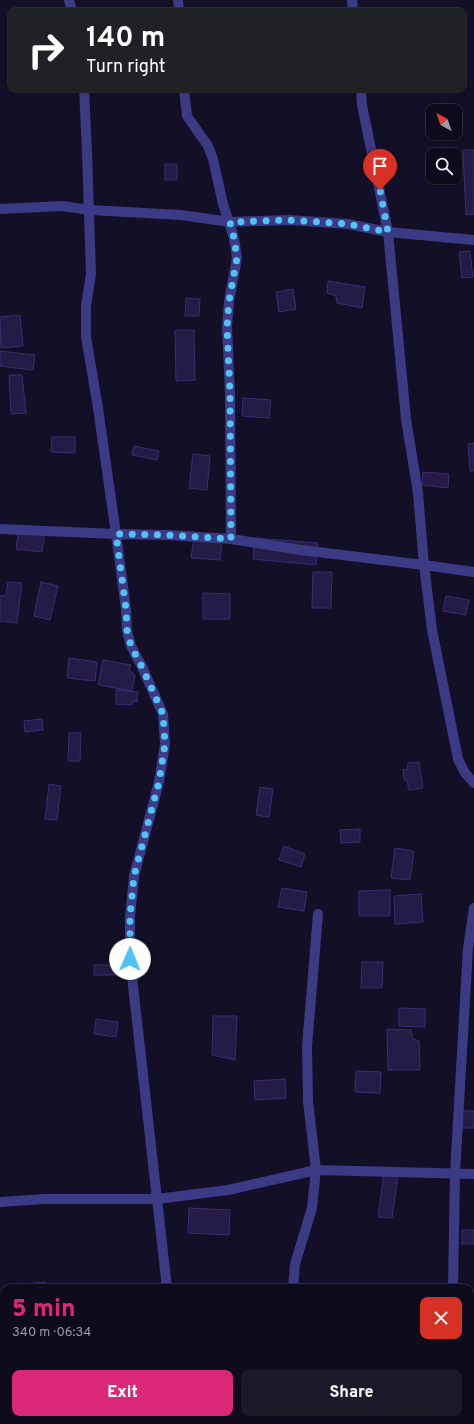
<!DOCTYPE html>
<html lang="en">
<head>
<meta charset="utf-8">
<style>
	:root { --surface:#0e0b1c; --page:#1c1929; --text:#f1f3f6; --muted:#9b9ba3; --line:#2e2b3b; --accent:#db2777 }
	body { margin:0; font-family:Overpass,sans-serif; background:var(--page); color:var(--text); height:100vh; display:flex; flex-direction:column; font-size:15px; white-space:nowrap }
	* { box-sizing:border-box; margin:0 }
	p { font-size:13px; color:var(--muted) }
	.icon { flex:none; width:22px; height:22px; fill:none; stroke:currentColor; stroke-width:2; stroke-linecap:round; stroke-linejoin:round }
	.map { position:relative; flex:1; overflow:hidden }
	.details { position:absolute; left:0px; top:1284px; width:474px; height:140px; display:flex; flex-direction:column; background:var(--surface); border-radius:12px 12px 0 0; box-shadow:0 1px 3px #0004,0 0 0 1px var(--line) }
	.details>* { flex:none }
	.banner { position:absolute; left:8px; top:8px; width:458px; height:84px; border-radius:8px; box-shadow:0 1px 3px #0004,0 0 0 1px var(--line); background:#202124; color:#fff; overflow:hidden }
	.needle { width:26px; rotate:320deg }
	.tools { position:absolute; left:426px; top:104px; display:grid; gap:8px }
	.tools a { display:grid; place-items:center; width:36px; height:36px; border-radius:8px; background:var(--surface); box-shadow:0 1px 3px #0004,0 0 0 1px var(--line); font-size:20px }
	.pin { position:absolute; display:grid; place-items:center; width:34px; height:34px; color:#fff; margin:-41px -17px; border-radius:50% 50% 50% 0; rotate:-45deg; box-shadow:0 0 4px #0007 }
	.pin .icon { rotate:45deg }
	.me { position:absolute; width:44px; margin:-22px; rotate:1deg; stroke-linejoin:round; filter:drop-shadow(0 0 3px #0008) }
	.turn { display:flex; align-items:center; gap:14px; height:84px; padding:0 12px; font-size:18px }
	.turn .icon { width:52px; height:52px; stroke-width:2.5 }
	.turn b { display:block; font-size:28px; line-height:34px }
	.round { display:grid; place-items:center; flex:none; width:42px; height:42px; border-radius:8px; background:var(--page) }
	.head { display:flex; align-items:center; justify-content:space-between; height:68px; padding:0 12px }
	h1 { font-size:24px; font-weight:800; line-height:30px; color:var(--accent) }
	.action { display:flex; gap:8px; margin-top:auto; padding:8px 12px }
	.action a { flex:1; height:46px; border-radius:8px; background:var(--accent); color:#fff; font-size:16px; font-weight:800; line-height:46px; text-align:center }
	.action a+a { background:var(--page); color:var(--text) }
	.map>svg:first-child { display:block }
</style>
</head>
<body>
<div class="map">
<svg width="474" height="1424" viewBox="0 0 474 1424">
	<rect width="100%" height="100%" fill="#130f26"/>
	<path fill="#241b47" stroke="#3b2d73" d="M463 150H474V214L466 215Z
		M165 164H177V180H165Z
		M470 251 473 277 462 278 459 252Z
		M328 281 365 287 362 308 337 303 336 296 327 293Z
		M293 289 296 309 279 312 276 292Z
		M186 298 200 299 199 316H185Z
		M20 315 23 346 1 348 0 317Z
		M175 330H194L195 380 176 381Z
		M0 351 35 355 33 370 0 366Z
		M9 375H22L26 413 11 414Z
		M243 398 271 400 269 418 242 416Z
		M52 437H75V453L51 452Z
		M474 443V471H470L468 444Z
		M134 446 159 451 157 460 132 455Z
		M193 454 210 456 207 490 189 488Z
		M423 472 449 474 448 488 422 485Z
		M19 527 45 530 42 552 16 549Z
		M194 538 222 540 220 560 191 558Z
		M255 538 318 543 316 565 253 559Z
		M313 572H332L331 608H312Z
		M8 582 22 583 17 623 0 621V596L6 595Z
		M41 582 58 586 50 620 34 616Z
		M203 593 230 594V619H203Z
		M446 596 469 600 466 615 443 611Z
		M69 658 97 662 95 681 67 678Z
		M103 660 131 665 129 670 135 675 132 691 98 685Z
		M116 690 138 692 137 702 133 701 132 705 116 704Z
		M42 719 43 730 25 732 24 721Z
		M69 733H81L80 761H68Z
		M419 762 423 788 409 790 407 780H404L403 769 407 770 408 763Z
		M49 784 61 786 57 820 45 819Z
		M260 787 273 789 269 817 256 815Z
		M360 829V842L341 843 340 830Z
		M284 846 305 854 301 867 279 860Z
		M395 848 414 851 410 880 391 878Z
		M282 888 307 892 304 911 278 907Z
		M390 890V916H359V891Z
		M421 894 423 922 395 924 394 896Z
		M362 962H383L382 988H361Z
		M94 965H115V975H94Z
		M399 1008 425 1009V1027L399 1026Z
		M213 1016H237L235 1060 212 1055Z
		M96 1019 118 1022 116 1037 94 1034Z
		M387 1029 411 1030 413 1039 419 1041 420 1070H388Z
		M356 1071 381 1072 380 1093 355 1092Z
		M285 1079 286 1098 255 1100 254 1081Z
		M461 1111H474V1128H461Z
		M384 1174 398 1175 392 1218 378 1217Z
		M189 1208 230 1210 229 1235 188 1233Z
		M462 1230H474V1244H462Z
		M46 1282 47 1288H14V1285Z
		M325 1420 360 1421V1424H325Z"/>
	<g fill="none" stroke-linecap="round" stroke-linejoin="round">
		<path stroke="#3d3a85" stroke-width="10" d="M69 0 72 11
			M178 0 179 11
			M352 0 353 11
			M84 89 87 152 91 274 86 306V337L98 408 116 534 126 609 127 631 131 646 142 667 163 714 165 744 159 782 134 876 130 917V959L167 1288
			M184 89 187 116 208 146 213 159 223 204 234 238 237 258 229 301 227 327 230 393 231 539
			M361 89 362 105 388 232 406 419 418 493 424 565 432 630 458 759 465 773 474 783
			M0 209 62 206 90 210 181 215 230 222 289 220 348 224 388 232 474 240
			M0 529 116 534 168 535 231 539 301 550 424 565 474 572
			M0 1202 44 1199H157L228 1190 316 1170 474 1174
			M293 1288 295 1264 312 1208 316 1170 308 1101 307 1046 318 914
			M453 1288 455 1173 468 948 474 908
			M133 1424 134 1420
			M301 1424V1420
			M445 1424V1420"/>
	</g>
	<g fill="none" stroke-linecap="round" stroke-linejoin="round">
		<path stroke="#4fc3f7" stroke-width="7" stroke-dasharray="0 12.6" d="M130 959V917L134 876 159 782 165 744 163 714 142 667 131 646 127 630 126 609 116 534 168 535 231 539 230 392 227 327 229 301 237 258 234 238 230 222 289 220 348 224 388 232 380 190"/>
	</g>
</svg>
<div class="tools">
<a><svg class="needle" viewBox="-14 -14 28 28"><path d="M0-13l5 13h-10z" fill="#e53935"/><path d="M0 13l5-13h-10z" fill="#9b9ba3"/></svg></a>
<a><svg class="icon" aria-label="search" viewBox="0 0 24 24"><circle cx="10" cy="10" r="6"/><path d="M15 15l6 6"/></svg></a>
</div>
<div class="pin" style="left:380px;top:190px;background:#d93025"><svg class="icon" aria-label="arrive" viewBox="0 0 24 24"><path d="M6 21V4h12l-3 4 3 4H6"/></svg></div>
<svg class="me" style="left:130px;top:959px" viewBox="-20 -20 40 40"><circle r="19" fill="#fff"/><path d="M0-13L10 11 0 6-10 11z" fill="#4fc3f7"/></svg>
<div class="banner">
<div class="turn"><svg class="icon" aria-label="right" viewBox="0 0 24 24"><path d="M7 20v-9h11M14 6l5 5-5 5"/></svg><div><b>140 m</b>Turn right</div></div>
</div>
<section class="details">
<div class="head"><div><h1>5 min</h1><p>340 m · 06:34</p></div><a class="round" style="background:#d93025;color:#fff"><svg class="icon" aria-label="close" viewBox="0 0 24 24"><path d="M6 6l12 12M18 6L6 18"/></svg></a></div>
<div class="action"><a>Exit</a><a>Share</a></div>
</section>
</div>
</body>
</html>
